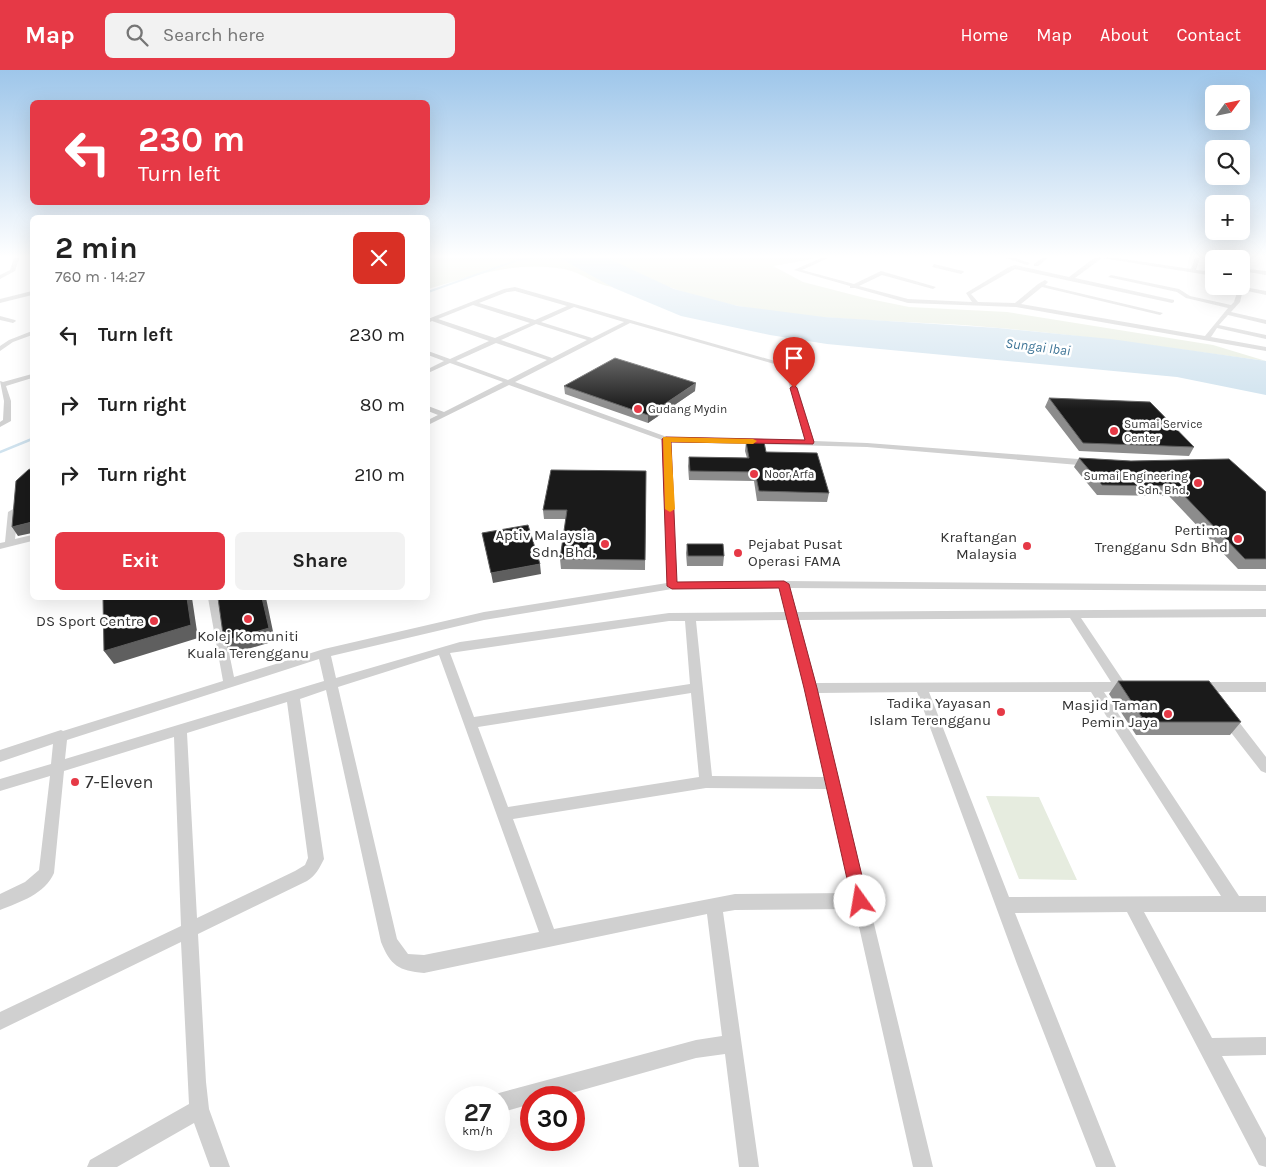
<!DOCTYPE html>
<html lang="en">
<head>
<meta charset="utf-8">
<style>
	:root { --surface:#fff; --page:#f2f2f2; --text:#222; --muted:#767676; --accent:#e63946 }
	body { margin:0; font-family:Karla,sans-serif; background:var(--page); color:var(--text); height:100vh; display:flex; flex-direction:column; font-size:19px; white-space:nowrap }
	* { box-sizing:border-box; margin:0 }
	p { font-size:16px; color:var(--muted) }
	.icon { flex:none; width:28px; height:28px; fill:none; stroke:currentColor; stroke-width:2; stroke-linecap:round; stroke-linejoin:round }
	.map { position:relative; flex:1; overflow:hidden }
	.drawer { position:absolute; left:30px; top:145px; width:400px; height:385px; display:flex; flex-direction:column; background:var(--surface); border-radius:8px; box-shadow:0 5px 20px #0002 }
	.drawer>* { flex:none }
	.banner { position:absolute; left:30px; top:30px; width:400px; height:105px; border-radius:8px; box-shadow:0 5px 20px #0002; background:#e63946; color:#fff; overflow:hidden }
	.needle { width:32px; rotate:57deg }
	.controls { position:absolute; left:1205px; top:15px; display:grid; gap:10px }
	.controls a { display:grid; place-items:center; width:45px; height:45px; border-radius:8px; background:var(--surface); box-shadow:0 5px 20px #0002; font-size:25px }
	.speed { position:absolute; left:445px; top:1016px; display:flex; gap:10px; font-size:25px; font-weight:700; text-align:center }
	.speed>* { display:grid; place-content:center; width:65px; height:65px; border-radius:50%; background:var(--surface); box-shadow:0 5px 20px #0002; line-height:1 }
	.speed small { font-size:12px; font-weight:400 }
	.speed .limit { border:8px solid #d22; background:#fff; color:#111 }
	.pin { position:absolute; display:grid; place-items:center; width:42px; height:42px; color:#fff; margin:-51px -21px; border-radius:50% 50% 50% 0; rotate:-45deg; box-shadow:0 0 5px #0007 }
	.pin .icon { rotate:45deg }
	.me { position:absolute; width:55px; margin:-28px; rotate:347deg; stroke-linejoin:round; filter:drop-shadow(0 0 4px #0008) }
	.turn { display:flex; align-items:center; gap:18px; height:105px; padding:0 25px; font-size:22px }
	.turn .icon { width:65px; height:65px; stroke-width:2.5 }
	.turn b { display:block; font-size:35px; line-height:42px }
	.round { display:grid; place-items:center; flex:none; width:52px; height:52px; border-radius:8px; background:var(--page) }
	.summary { display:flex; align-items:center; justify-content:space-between; height:85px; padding:0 25px }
	h1 { font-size:30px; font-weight:700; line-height:38px }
	.primary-button { display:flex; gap:10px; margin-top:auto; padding:10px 25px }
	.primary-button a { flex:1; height:58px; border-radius:8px; background:var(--accent); color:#fff; font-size:20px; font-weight:700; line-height:58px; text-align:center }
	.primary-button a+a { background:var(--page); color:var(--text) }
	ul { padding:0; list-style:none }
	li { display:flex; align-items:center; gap:15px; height:70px; padding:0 25px }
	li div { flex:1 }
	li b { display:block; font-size:19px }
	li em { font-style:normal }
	header { display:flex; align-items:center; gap:30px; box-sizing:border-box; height:70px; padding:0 25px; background:var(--accent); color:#fff }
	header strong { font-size:24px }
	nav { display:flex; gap:28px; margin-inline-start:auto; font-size:18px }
	.search { width:350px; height:45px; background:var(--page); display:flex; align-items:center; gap:12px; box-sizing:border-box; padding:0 18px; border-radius:8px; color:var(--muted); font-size:19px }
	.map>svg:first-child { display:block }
</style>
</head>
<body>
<header>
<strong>Map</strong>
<div class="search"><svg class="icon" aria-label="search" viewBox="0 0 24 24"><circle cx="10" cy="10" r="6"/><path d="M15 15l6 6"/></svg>Search here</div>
<nav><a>Home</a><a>Map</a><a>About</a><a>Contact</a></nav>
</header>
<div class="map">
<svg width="1266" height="1097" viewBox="0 0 1266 1097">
	<rect width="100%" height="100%" fill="#fff"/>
	<path fill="#e6ecdf" d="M428 185H554L615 217C598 217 581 202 564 199 517 190 472 206 428 219Z
		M602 185H811L813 189 773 196 803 212 865 228 909 237 1007 242 1213 275 1266 291C1177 279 1089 266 999 258 882 247 759 256 649 209 633 202 616 195 602 185Z
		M986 726 1039 727 1077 810 1019 809Z"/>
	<path fill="#cfe2ee" d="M554 185H601L674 219 738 236 824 247 998 258 1111 269 1266 291V325L1177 307 827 274 770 265 681 246 614 218Z"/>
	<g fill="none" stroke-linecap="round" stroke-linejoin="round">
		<path stroke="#cfe2ee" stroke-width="2" d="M428 222 515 191 545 185"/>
		<path stroke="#cfe2ee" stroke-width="2.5" d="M0 382 32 369"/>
		<path fill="#d0d0d0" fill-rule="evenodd" d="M15 185H20L15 201 0 209V205L10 200Z
			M828 185H835L802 200 854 214 881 201 936 217 933 219 882 205 859 216 908 229 972 232 966 223 1009 197 1015 195 1069 207 1098 185 1191 199 1196 185H1201L1196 200 1214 202V206L1102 188 1075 208 1174 230V232L1172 233 1015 199 971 224 978 232 1015 233 1038 214 1045 210 1048 212 1045 215 1163 243 1160 245 1042 217 1021 234 1205 266 1228 238 1186 228 1177 222 1108 207 1111 205 1179 219 1190 226 1231 235 1234 232 1239 216H1241V207L1247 185H1252L1249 199 1266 201V205L1248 202 1244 217 1266 221V225L1243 220 1240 232 1231 242 1266 250V254L1228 245 1219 255 1266 265V269L1217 258 1211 267 1266 277V281L1016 237 908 233 855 218H850V216L794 200Z
			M997 185H1006L1030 193 1027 195Z
			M1046 185H1052L1038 196H1034V194Z
			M934 194 963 201 964 202 961 204 932 197Z
			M515 217 782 293 792 299 814 371 867 373 1091 390 1095 393 1091 396 867 377 670 372 677 512 784 511 1266 515V521L790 518 797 542 1266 539V547L1081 548 1124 612 1133 614 1135 617 1133 620 1104 622 1239 826H1266V842H1144L1212 968 1266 967V985L1222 986 1266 1068V1097L1259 1095 1127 842 1015 843 1116 1097H1096L1017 894 917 622 818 623 933 1097H913L855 839 735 840 723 842 759 1097H739L725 984 696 988 554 1028H531V1034L499 1043V1028H492L499 1023 696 970 722 966 707 844 424 903C399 901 390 895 381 872L326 620 300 629 324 789C319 799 316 805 307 811L198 864 206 1012 209 1039 230 1097H210L194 1053 117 1097H87L90 1090 189 1034 181 872 0 960V942L181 856 174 667 64 701 54 803C45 824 20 832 0 840V824L25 812 39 800 50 706 0 721V709L51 694 53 674 0 692V680L61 660 63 661 223 611 208 528H218L234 607 324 579 484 542 667 513 662 370 509 315 428 355V350L438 345 428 341V336L444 342 503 312 450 293 428 303V299L444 291 428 285V281L450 289 489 271 432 251 428 253V249L504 219ZM515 221 567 236 535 250 479 233 507 222ZM473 235 530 253 495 268 438 249ZM574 237 624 252 592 268 541 252ZM630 253 778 295 785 300 805 371 667 367 515 312ZM536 254 587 270 552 288 501 270ZM496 273 547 290 508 310 456 291ZM780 518 786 542 669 543 460 572 336 608 331 586 484 550 672 519ZM1070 548 1111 612 816 613 799 550ZM788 550 825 707 712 706 696 551ZM669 551H685L690 614 474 647 450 583ZM439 585 539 862 424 885 408 884 397 869 338 617ZM319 589 324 611 65 689 67 670ZM929 622H1091L1221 826 1009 827ZM691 623 699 707 508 737 478 657ZM287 632 308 788 305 795 295 801 197 848 187 663ZM706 718 828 719 851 823 735 824 554 859 513 749Z
			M32 221V225L0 233V229Z
			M0 246 15 250 16 251 13 253 0 250Z
			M32 261V265L13 272 0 281V276L9 270Z
			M32 304V308L6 316 11 331V351L0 357V352L3 350 4 331 0 311 3 312Z
			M13 439 18 442 15 469 32 465V471L0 479V473L5 472 8 442Z
			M1198 612H1266V622H1198L1194 620 1192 617 1194 614Z
			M1227 642 1232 643 1266 687V703L1261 701 1222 651 1221 647 1222 643Z"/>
	</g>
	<path fill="#8c8c8c" d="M564 316 695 321 648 353 565 324Z
		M1049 328 1194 377 1189 386 1079 381 1045 337Z
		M746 372 766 382 829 423 827 432 757 431 754 411 689 410 688 396 689 387 747 388 745 381Z
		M1079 388 1266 422V499H1238L1169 426 1097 425 1074 397Z
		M646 401 645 500 561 499 560 489 566 449H544L543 440Z
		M687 474 724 486 723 496H687L686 483Z
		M1118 611 1241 652 1230 665H1136L1109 624Z"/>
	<path fill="#5f5f5f" d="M696 313 695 321 648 353V345Z
		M32 452V463L18 466 12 457Z
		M540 494 541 504 493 513 491 503Z
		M187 528H192L198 568 114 594 104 581Z
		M262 528H266L275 571 231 584 224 571Z"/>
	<path fill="#1a1a1a" stroke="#5f5f5f" d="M615 288 696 313 648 345 564 316Z
		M1049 328 1150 332 1194 377 1083 373Z
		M746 372H764L766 382 817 383 829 423 759 421 755 402 690 401 689 387 749 388Z
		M1079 388 1131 391 1229 389 1266 422V489H1245L1175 416 1102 415Z
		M32 398V452L12 457 16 411 28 400Z
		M551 400 646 401 645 490 560 489 567 440H543Z
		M528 455 540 494 491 503 482 463Z
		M687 474H723L724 486H688Z
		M103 528H187L191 555 104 581Z
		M218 528H262L269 558 224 571Z
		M1118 611H1209L1241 652H1145Z"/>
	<linearGradient id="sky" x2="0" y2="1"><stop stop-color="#9ec6ea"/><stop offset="0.55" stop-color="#fff"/><stop offset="1" stop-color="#fff" stop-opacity="0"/></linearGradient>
	<rect width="1266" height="339" fill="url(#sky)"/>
	<path fill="#e63946" stroke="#96252e" d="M794 315 797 318 814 372 813 374 671 372 677 512 784 511 789 514 817 618 868 831 866 837 860 839 854 837 852 831 804 618 779 518 672 519 667 516 662 369 666 367 805 370 790 318Z"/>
	<path fill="#f59e0b" d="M663 367 753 369 757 371 753 374 671 372 675 439 670 442 665 439Z"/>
	<g fill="#e63946" stroke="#fff" stroke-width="2">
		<circle cx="638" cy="339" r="5"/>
		<circle cx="1114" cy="361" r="5"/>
		<circle cx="754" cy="404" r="5"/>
		<circle cx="1198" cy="413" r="5"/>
		<circle cx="1238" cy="469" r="5"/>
		<circle cx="605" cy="474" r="5"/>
		<circle cx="1027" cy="476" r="5"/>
		<circle cx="738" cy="483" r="5"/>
		<circle cx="248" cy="549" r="5"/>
		<circle cx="154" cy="551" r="5"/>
		<circle cx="1001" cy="642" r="5"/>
		<circle cx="1168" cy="644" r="5"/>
		<circle cx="75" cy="712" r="5"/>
	</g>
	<g text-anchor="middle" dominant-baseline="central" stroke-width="5" stroke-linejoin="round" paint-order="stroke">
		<g font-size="12" fill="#333" stroke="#fff" text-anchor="start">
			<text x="648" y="339">Gudang Mydin</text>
			<text x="1124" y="354">Sumai Service<tspan x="1124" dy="14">Center</tspan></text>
			<text x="764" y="404">Noor Arfa</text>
			<text x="1188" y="406" text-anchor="end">Sumai Engineering<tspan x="1188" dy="14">Sdn. Bhd.</tspan></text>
		</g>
		<g font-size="14" font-style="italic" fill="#3f7597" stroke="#fff">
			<text transform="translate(1038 277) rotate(7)">Sungai Ibai</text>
		</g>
		<g font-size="15" fill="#333" stroke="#fff" text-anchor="end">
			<text x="1228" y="460">Pertima<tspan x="1228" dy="17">Trengganu Sdn Bhd</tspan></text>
			<text x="595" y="465">Aptiv Malaysia<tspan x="595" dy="17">Sdn. Bhd.</tspan></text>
			<text x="1017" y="467">Kraftangan<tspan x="1017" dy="17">Malaysia</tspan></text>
			<text x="748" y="474" text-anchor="start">Pejabat Pusat<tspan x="748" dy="17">Operasi FAMA</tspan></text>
			<text x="144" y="551">DS Sport Centre</text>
			<text x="248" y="566" text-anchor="middle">Kolej Komuniti<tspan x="248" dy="17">Kuala Terengganu</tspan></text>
			<text x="991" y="633">Tadika Yayasan<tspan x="991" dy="17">Islam Terengganu</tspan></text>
			<text x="1158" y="635">Masjid Taman<tspan x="1158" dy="17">Pemin Jaya</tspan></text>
		</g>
		<g font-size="18" fill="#333" stroke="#fff" text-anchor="start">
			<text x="85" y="712">7-Eleven</text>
		</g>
	</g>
</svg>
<div class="controls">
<a><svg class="needle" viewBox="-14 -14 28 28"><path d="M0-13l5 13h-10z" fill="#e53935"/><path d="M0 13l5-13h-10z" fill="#767676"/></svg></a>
<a><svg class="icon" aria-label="search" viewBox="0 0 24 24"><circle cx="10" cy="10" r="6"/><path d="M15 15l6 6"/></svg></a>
<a>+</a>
<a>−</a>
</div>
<div class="speed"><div>27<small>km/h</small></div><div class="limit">30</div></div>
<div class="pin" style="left:794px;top:318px;background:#d93025"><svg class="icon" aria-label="arrive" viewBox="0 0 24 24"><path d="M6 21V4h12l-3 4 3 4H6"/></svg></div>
<svg class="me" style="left:860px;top:831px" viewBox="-20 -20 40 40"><circle r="19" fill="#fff"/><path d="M0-13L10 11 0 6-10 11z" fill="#e63946"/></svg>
<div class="banner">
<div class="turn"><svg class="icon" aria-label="left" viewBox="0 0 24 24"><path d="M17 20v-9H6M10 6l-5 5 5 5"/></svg><div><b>230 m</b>Turn left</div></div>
</div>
<section class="drawer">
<div class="summary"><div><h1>2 min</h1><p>760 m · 14:27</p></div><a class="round" style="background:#d93025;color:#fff"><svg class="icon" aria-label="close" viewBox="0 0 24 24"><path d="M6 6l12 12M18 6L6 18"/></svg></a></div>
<ul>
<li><svg class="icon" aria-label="left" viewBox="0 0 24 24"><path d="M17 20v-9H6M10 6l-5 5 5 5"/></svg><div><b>Turn left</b></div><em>230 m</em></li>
<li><svg class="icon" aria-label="right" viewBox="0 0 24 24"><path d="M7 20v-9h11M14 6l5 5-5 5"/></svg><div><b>Turn right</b></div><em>80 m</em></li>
<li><svg class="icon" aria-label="right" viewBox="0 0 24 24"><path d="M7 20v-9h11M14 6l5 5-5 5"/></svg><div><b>Turn right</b></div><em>210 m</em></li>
</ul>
<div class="primary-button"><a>Exit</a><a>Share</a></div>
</section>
</div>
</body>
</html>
